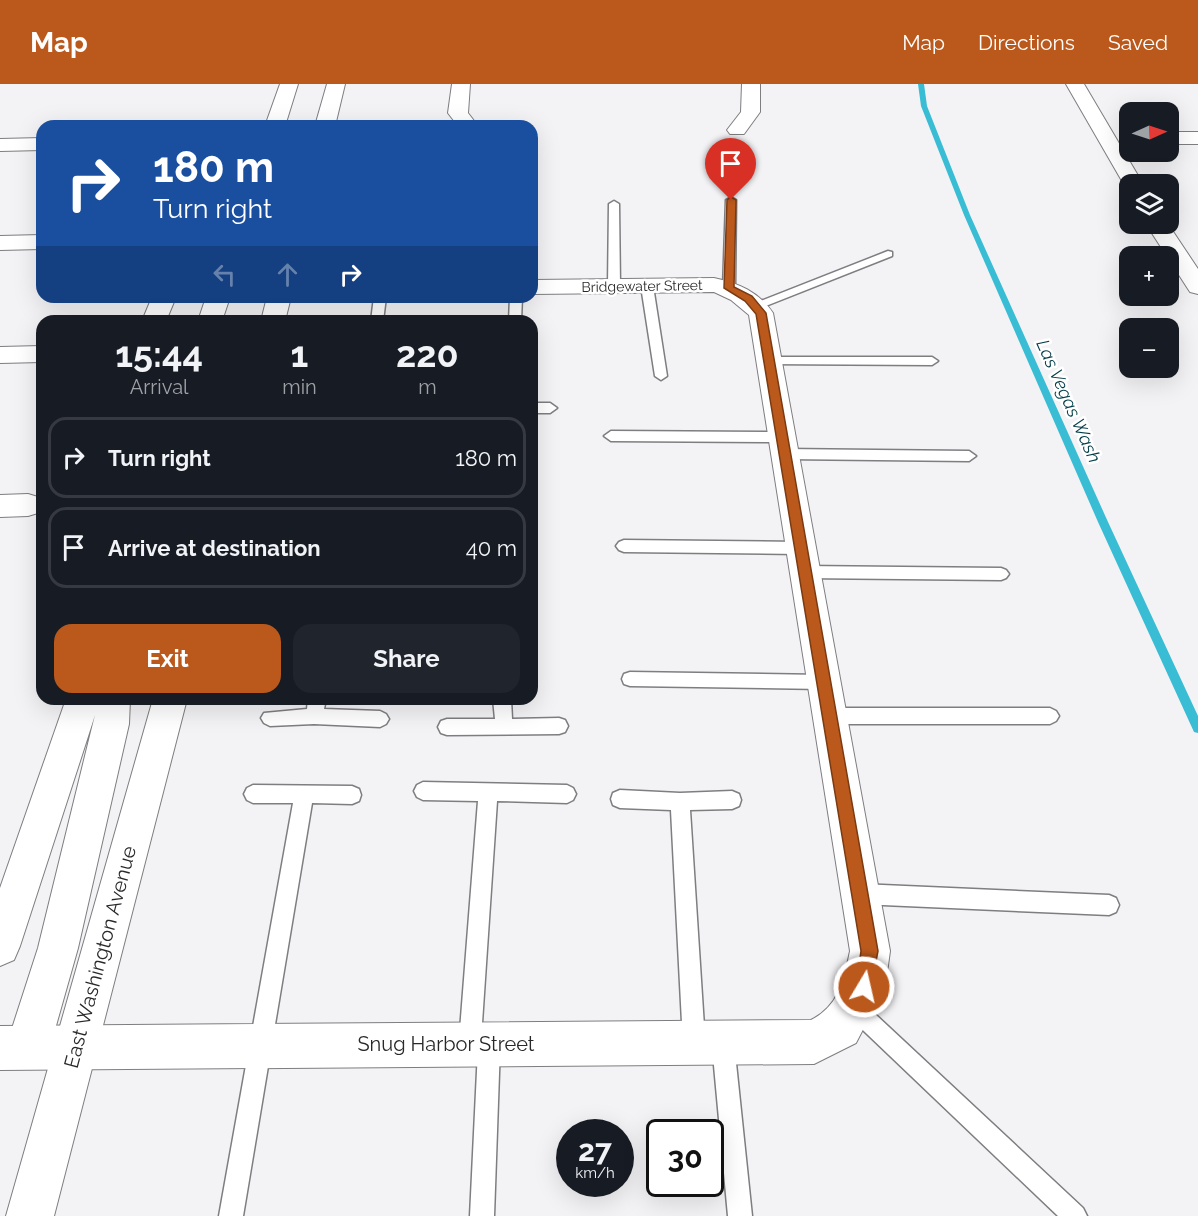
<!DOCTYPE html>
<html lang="en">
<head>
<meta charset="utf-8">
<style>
	:root { --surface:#171b24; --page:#20242c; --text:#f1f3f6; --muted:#9ea1a6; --line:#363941; --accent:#bb591c }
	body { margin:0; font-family:Raleway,sans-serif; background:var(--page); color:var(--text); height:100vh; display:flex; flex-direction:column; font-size:22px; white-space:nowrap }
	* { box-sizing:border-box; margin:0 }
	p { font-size:20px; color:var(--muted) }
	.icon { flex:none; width:33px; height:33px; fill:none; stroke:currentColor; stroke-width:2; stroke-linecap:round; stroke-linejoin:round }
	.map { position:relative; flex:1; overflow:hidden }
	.sheet { position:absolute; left:36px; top:231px; width:502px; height:390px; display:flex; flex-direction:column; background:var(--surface); border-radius:18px; box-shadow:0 6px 24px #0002 }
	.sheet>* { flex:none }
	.top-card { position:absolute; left:36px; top:36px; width:502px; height:183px; border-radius:18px; box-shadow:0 6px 24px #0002; background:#1a4fa0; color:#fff; overflow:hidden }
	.needle { width:39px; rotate:87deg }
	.controls { position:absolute; left:1119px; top:18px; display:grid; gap:12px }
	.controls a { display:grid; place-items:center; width:60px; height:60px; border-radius:12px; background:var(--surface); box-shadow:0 6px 24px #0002; font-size:30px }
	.speed { position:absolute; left:556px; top:1035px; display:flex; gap:12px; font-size:30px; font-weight:700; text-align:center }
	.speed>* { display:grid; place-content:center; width:78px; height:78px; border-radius:50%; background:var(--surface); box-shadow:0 6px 24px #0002; line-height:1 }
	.speed small { font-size:15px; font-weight:400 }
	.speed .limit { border:3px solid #111; border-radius:9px; background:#fff; color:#111 }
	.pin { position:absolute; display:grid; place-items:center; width:51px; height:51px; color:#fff; margin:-62px -26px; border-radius:50% 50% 50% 0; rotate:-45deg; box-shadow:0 0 6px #0007 }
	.pin .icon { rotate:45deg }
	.me { position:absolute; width:66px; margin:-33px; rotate:9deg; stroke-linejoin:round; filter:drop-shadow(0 0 4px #0008) }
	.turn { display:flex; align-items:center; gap:21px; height:126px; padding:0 18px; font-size:27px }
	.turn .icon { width:78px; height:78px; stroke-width:2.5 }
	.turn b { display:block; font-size:42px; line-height:51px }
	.lanes { display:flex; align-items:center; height:57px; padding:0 18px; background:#0003; justify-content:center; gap:30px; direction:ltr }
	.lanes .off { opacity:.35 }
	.eta { display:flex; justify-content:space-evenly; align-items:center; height:102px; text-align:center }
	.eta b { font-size:36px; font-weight:700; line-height:42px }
	.cta { display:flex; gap:12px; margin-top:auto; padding:12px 18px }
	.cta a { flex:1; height:69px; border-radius:18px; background:var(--accent); color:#fff; font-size:24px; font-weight:700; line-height:69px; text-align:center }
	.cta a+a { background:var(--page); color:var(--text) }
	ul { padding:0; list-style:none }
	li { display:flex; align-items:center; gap:18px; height:81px; margin:0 12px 9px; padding:0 6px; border:3px solid var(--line); border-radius:18px }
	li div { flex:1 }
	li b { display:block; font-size:22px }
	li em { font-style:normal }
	header { display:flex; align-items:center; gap:36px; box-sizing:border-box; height:84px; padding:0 30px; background:var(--accent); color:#fff }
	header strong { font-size:28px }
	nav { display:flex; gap:33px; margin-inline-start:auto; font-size:21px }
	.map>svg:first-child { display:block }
</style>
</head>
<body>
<header>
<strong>Map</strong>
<nav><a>Map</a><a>Directions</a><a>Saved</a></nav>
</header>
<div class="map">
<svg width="1198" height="1132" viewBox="0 0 1198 1132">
	<rect width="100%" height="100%" fill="#f3f2f5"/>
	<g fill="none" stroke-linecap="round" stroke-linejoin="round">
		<path fill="#39bdd4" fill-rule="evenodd" d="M918 0H924L927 22 970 131 1108 438 1198 632V649L1194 648 1098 438 964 131 921 22Z"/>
		<g stroke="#7e7d80" stroke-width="3">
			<path id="service" d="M731 113 736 116 735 204 729 208 723 204 726 116Z
				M614 117 619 120 620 202 614 206 608 202 609 120Z
				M888 167 892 168V172L758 225 754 226 748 222Z
				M647 198 653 202 667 292 661 296 655 292 641 202Z
				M374 213H386L383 237H371Z
				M510 213H522L521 237H509Z
				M769 273H932L938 277 932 281 764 280 763 277 764 274Z
				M532 319H550L557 324 550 329H532Z
				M611 347 781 348 788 353 781 358 611 357 604 352Z
				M784 365 969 367 976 372 969 377 784 375 777 370Z
				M624 456 799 458 804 460 807 464 804 468 799 470 624 468 619 466 616 462 619 458Z
				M803 482 1001 484 1006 486 1009 490 1006 494 1001 496 803 494 798 492 795 488 798 484Z
				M630 588 823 591 829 593 831 598 829 603 823 605 630 602 624 600 622 595 624 590Z
				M308 615H326L324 625 380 627 386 630 389 635 386 640 380 643 314 640 270 642 264 639 261 634 264 629 307 625Z
				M493 615H511L512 635 559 634 565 636 568 642 565 648 559 650 447 651 441 649 438 643 441 637 447 635H495Z
				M829 624H1050L1056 627 1059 632 1056 637 1050 640H829L823 637 820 632 823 627Z
				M423 698 567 701 573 704 576 710 573 716 567 719 497 717 481 954 489 950 497 953 500 961 494 1132H470L478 966 470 970 462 967 459 959 478 717 423 716 417 713 414 707 417 701Z
				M253 701 352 702 359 705 361 711 359 717 352 720 312 719 243 1132H219L293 719H253L247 716 244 710 247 704Z
				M620 706 680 709 732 707 739 710 741 716 739 722 732 725 690 726 705 958 702 966 694 969 686 966 683 958 671 726 620 724 613 721 611 715 613 709Z
				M860 800 1109 811 1116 814 1119 821 1116 828 1109 831 860 820 853 817 850 810 853 803Z
				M853 912 860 916 1083 1124 1087 1132H1058L846 930 842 923 846 916Z
				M723 949 731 952 734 960 752 1132H728L712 960 715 952Z"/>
		</g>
		<g stroke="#7e7d80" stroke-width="2">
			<path id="minor" d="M452 0H470L468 29 478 42H458L448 29Z
				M742 0H760V28L744 50H730L727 46 741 28Z
				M1066 0H1084L1143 100H1130V105L1126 104Z
				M1168 48H1198V60H1168Z
				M42 54V66L0 67V55Z
				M1146 140H1168L1198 185V210L1190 208Z
				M42 151V165L0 166V152Z
				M714 194C738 199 759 208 773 229L890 867 885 903 856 959 814 980 0 986V942L811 936C839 922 844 896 850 867L749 231 731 216 714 208 532 210V196Z
				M152 213H176L166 237H142Z
				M42 262V278L0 279V263Z
				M28 410 38 413 42 420 38 429 28 432 0 433V411Z"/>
		</g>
		<g stroke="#7e7d80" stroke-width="2">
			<path id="secondary" d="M280 0H298L285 42H265Z
				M327 0H345L335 42H315Z
				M206 213H230L222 237H198Z
				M267 213H291L285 237H261Z
				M66 615H130L129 640 78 864 50 963 43 978 28 985 13 978 6 963 38 864 95 631 20 862 14 876 0 882V804Z
				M153 615H187L54 1132H6Z"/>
		</g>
		<use href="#service" fill="#fff" fill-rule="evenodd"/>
		<use href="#minor" fill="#fff" fill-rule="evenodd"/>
		<use href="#secondary" fill="#fff" fill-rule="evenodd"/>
	</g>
	<path fill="#bb591c" stroke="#7a3a12" stroke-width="1.5" d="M731 113 736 116 734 203 752 212 766 229 878 867 870 909 864 911 858 909 856 903 861 867 756 230 745 217 724 204 727 116Z"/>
	<g text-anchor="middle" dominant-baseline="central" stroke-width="5" stroke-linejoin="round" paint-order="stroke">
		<g font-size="14" fill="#29292a" stroke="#fff">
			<text transform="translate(642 202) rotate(-1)">Bridgewater Street</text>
		</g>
		<g font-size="18" font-style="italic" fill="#003c46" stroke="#fff">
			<text transform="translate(1069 317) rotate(66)">Las Vegas Wash</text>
		</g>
		<g font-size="20" fill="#29292a" stroke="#fff">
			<text transform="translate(100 873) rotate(-75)">East Washington Avenue</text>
			<text x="446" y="960">Snug Harbor Street</text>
		</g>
	</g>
</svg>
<div class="controls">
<a><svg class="needle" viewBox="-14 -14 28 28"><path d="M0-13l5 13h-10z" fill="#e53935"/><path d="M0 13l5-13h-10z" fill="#9ea1a6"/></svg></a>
<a><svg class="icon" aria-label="layers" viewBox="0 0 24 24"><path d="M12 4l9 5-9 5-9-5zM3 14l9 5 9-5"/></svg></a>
<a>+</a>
<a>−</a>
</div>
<div class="speed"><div>27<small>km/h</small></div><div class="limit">30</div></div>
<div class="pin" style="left:731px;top:116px;background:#d93025"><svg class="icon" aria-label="arrive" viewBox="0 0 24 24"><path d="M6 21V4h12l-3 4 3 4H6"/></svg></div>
<svg class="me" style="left:864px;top:903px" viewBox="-20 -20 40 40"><circle r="17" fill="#bb591c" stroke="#fff" stroke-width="3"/><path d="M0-11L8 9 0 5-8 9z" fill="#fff"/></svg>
<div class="top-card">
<div class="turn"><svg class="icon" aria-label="right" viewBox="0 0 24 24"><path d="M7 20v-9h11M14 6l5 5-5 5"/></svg><div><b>180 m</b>Turn right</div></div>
<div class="lanes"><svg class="icon off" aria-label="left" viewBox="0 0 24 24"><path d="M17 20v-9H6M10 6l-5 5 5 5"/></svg><svg class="icon off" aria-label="ahead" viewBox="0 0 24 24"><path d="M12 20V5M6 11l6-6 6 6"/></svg><svg class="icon" aria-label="right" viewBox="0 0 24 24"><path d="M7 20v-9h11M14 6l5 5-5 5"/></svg></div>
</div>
<section class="sheet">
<div class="eta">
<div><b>15:44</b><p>Arrival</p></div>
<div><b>1</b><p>min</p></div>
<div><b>220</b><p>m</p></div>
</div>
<ul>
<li><svg class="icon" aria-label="right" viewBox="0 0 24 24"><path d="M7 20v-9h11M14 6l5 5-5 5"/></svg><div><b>Turn right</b></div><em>180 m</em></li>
<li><svg class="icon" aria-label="arrive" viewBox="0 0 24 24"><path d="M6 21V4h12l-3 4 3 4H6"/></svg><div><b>Arrive at destination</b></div><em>40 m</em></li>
</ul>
<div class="cta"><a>Exit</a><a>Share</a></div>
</section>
</div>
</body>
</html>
